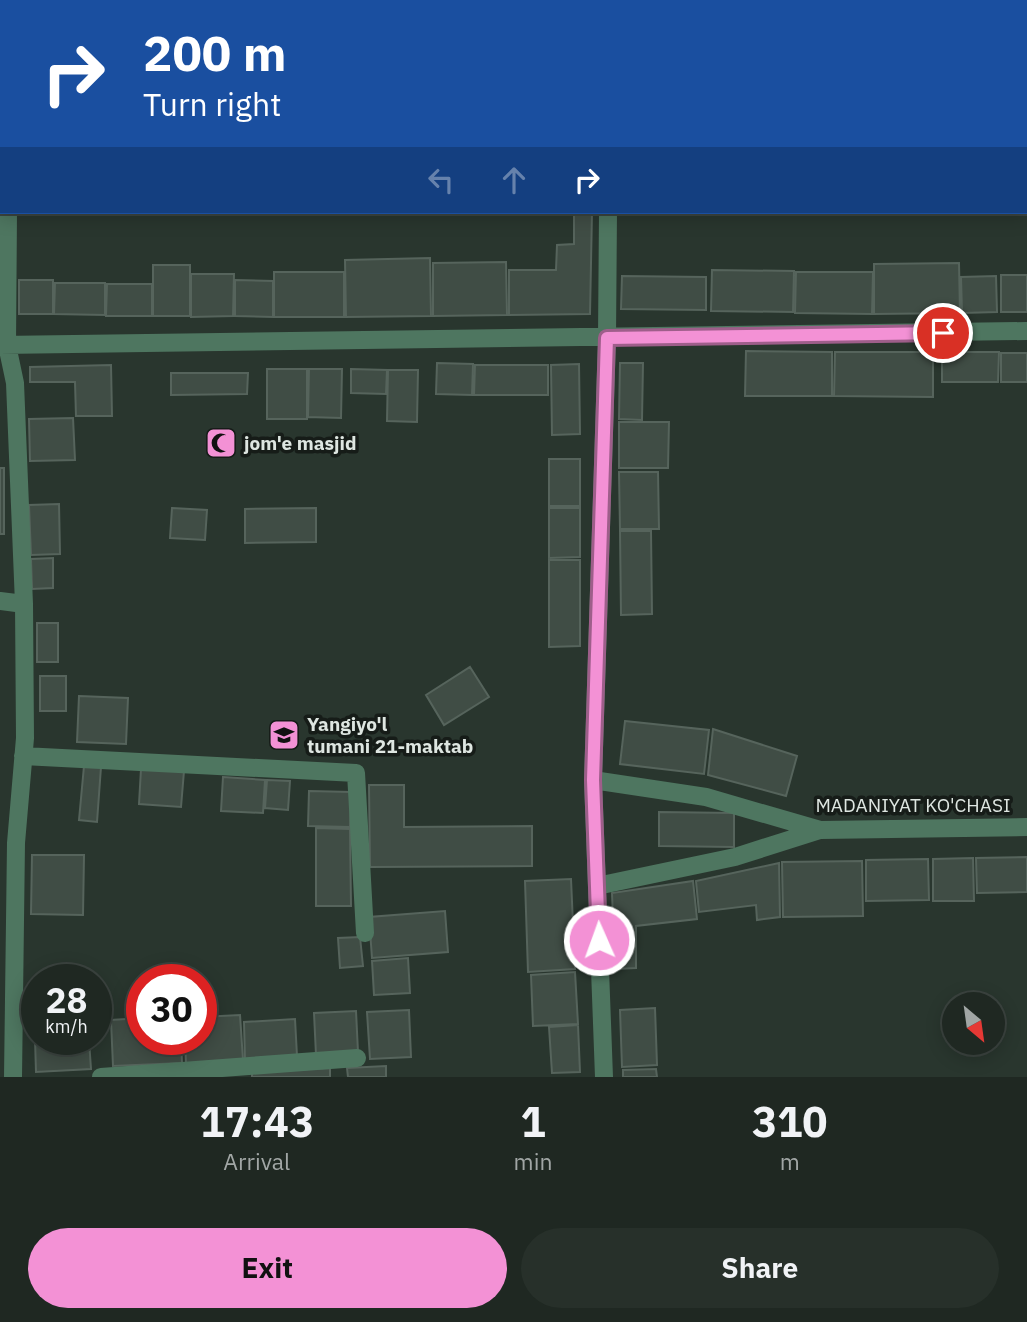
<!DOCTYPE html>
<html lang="en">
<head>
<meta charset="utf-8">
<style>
	:root { --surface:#1f2822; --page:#27302a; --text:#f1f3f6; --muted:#a1a6a5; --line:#3c4440; --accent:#f391d5 }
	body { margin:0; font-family:"IBM Plex Sans",sans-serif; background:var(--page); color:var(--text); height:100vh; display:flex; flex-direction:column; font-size:26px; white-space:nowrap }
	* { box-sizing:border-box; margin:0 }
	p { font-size:23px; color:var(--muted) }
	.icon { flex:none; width:38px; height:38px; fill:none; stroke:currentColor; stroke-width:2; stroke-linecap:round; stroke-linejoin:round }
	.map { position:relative; height:1077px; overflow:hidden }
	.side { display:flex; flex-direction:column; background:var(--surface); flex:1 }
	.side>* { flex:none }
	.hud { position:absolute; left:0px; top:0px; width:1027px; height:214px; box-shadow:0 4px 18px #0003,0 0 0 2px var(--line); background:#1a4fa0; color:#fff; overflow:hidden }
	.needle { width:46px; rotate:151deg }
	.controls { position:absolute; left:942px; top:992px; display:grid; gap:14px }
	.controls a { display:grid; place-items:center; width:63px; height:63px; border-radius:50%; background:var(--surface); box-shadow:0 4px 18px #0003,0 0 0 2px var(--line); font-size:35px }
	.speed { position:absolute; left:21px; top:964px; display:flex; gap:14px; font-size:35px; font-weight:700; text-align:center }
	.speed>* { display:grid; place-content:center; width:91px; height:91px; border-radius:50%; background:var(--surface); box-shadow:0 4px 18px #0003,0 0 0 2px var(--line); line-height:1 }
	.speed small { font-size:18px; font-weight:400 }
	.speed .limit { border:10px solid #d22; background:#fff; color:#111 }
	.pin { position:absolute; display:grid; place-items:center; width:60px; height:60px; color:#fff; margin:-30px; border:4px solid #fff; border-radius:50%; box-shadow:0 2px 7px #0007 }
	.me { position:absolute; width:77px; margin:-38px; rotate:358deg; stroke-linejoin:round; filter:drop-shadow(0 0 5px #0008) }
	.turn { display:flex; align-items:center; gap:24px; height:147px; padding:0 28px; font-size:32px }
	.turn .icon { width:91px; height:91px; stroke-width:2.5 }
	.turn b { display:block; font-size:49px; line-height:60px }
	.lanes { display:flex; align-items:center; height:66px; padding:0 28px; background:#0003; justify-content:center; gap:35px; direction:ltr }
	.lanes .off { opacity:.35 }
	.eta { display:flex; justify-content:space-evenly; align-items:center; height:119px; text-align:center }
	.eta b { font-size:42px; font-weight:700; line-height:49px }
	.button { display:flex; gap:14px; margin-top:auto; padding:14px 28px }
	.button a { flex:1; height:80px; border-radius:42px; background:var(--accent); color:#111; font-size:28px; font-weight:700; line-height:80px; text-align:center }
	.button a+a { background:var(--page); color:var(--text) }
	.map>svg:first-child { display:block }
</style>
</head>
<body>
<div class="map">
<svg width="1027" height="1077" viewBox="0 0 1027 1077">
	<rect width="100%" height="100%" fill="#29362e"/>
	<path fill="#404d45" stroke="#56645c" stroke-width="2" d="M574 212H592L590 314 509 315V270H556L557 245 574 244Z
		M430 258 431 316 346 317 345 260Z
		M506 262 507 315 433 316V263Z
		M959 263 960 313 874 314V264Z
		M153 265H190V316H153Z
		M712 270 794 271 793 312 711 311Z
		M274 272H344V317H274Z
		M796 272H873L872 314 795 313Z
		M191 274H234L233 316 191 317Z
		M1001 275H1027V312H1001Z
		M622 276 706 277V310L621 309Z
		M996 276 997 312 962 313 961 277Z
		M19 280H53V314H19Z
		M235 280 273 281V317L235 316Z
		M55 283H105V315L54 314Z
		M107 284H152V316H106Z
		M746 351 832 352V396H745Z
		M835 352H933V397L834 396Z
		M942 352H999L998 382H942Z
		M1001 353H1027V382H1001Z
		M437 363 473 364 472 395 436 394Z
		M620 363H643L642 420 619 419Z
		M579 364 580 434 552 435 551 365Z
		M111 365 112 416H76L75 382H30V367Z
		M475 365H548V395H474Z
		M267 369H307V419H267Z
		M309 369H342L341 418 308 417Z
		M351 369 387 370 386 394 351 393Z
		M388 370H418L417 422 387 421Z
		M171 373H248L247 394 171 395Z
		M73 418 75 460 30 461 29 419Z
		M619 422H669L668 468H619Z
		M549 459H580V506H549Z
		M0 468H4V534H0Z
		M619 472H658L659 529H620Z
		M59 504 60 554 31 555 29 505Z
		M172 508 207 510 205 540 170 538Z
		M316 508V542L245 543V509Z
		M549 508H580V557L549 558Z
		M620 531H651L652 614 621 615Z
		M53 558V588L32 589 31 559Z
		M549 560H580V646L549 647Z
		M37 623H58V662H37Z
		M470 667 489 697 444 725 426 695Z
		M40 676H66V711H40Z
		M79 696 128 698 126 744 77 742Z
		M625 721 709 730 704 774 620 764Z
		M713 729 797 756 786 796 708 775Z
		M84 766 101 767 97 822 79 820Z
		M141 769 184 771 181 807 139 804Z
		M223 777 265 780 263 813 221 811Z
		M267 780 290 781 288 810 265 808Z
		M369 785H404V827L532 826V866L370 867Z
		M309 791 351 792 350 827 308 826Z
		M659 812 734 813V847L659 846Z
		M316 828 350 829 351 906H316Z
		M32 855H84L83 915 31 914Z
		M1027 857V892L977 893 976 858Z
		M973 858 974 901H933V859Z
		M928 859 929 900 866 901V860Z
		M862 861 863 916 783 917 782 862Z
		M779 863 780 917 757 920 756 905 699 912 696 881Z
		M571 879 575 969 528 972 525 881Z
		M693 881 697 919 636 926V968L615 969 612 893Z
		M445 911 448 952 372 958 369 917Z
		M360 937 363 966 340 968 338 938Z
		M408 958 410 993 374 995 372 961Z
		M575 972 578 1024 533 1026 531 975Z
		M655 1008 657 1065 622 1067 620 1010Z
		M409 1010 411 1057 370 1059 367 1012Z
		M356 1011 358 1052 316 1055 314 1013Z
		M240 1015 243 1060 186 1064 185 1040H201V1017Z
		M142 1018V1040H181L182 1063 113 1066 111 1020Z
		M295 1019 297 1056 245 1060 244 1022Z
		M578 1025 580 1072 552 1073 549 1027Z
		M35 1039 89 1040 91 1069 36 1072Z
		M386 1066V1077H348L347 1068Z
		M330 1068V1077H252V1072Z
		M656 1069 657 1077H623V1070Z"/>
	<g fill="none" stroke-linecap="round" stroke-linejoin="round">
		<path stroke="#4e7660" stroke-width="18" d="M10 2V0
			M609 2V0
			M8 212 7 345 15 383 24 604 25 738 16 843 13 1077
			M0 345 1027 331
			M0 601 24 604
			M23 756 356 773 365 933
			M593 780 706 797 820 830 1027 827
			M597 886 735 857 820 830
			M101 1077 357 1058
			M604 1077 593 780 607 338 608 212"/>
	</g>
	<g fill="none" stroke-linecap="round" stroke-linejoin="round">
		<g stroke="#9e5e8a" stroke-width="18">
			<path id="route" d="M599 940 593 780 607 338 943 333"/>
		</g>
		<use href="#route" stroke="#f391d5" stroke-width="12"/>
	</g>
	<defs>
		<g id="mosque-square" transform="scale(1.575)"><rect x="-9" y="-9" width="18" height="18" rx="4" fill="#f391d5" stroke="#161c18"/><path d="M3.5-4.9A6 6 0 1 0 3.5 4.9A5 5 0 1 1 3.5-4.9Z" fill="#111"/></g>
		<g id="school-square" transform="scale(1.575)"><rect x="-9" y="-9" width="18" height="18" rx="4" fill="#f391d5" stroke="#161c18"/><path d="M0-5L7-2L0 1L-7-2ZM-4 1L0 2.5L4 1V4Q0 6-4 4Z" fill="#111"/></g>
	</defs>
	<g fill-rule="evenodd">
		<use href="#mosque-square" x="221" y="443"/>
		<use href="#school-square" x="284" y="735"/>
	</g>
	<g text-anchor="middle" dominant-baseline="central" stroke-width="7" stroke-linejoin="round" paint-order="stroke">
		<g font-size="19" font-weight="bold" fill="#dee6e1" stroke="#161c18" text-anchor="start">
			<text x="244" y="443">jom'e masjid</text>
			<text x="307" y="724">Yangiyo'l<tspan x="307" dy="22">tumani 21-maktab</tspan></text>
		</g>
		<g font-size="19" fill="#dee6e1" stroke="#161c18">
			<text x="913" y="805">MADANIYAT KO'CHASI</text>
		</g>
	</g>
</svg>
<div class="controls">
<a><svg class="needle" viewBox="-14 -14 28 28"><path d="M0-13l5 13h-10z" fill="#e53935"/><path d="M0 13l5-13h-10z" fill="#a1a6a5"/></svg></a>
</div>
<div class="speed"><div>28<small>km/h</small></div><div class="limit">30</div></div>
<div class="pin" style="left:943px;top:333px;background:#d93025"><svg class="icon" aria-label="arrive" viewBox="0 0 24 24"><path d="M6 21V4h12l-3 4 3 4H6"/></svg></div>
<svg class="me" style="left:599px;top:940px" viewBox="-20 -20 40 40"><circle r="17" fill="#f391d5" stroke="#fff" stroke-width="3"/><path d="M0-11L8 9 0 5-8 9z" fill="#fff"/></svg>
<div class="hud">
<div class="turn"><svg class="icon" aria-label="right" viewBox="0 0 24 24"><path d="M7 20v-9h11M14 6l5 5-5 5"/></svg><div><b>200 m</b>Turn right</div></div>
<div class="lanes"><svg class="icon off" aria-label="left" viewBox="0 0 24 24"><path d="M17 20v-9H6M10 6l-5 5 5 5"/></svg><svg class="icon off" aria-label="ahead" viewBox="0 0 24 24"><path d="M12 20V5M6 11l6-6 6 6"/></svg><svg class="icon" aria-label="right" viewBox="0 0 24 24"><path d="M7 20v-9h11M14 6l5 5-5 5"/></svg></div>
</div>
</div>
<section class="side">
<div class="eta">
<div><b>17:43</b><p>Arrival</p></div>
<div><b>1</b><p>min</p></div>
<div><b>310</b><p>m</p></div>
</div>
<div class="button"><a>Exit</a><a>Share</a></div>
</section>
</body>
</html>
